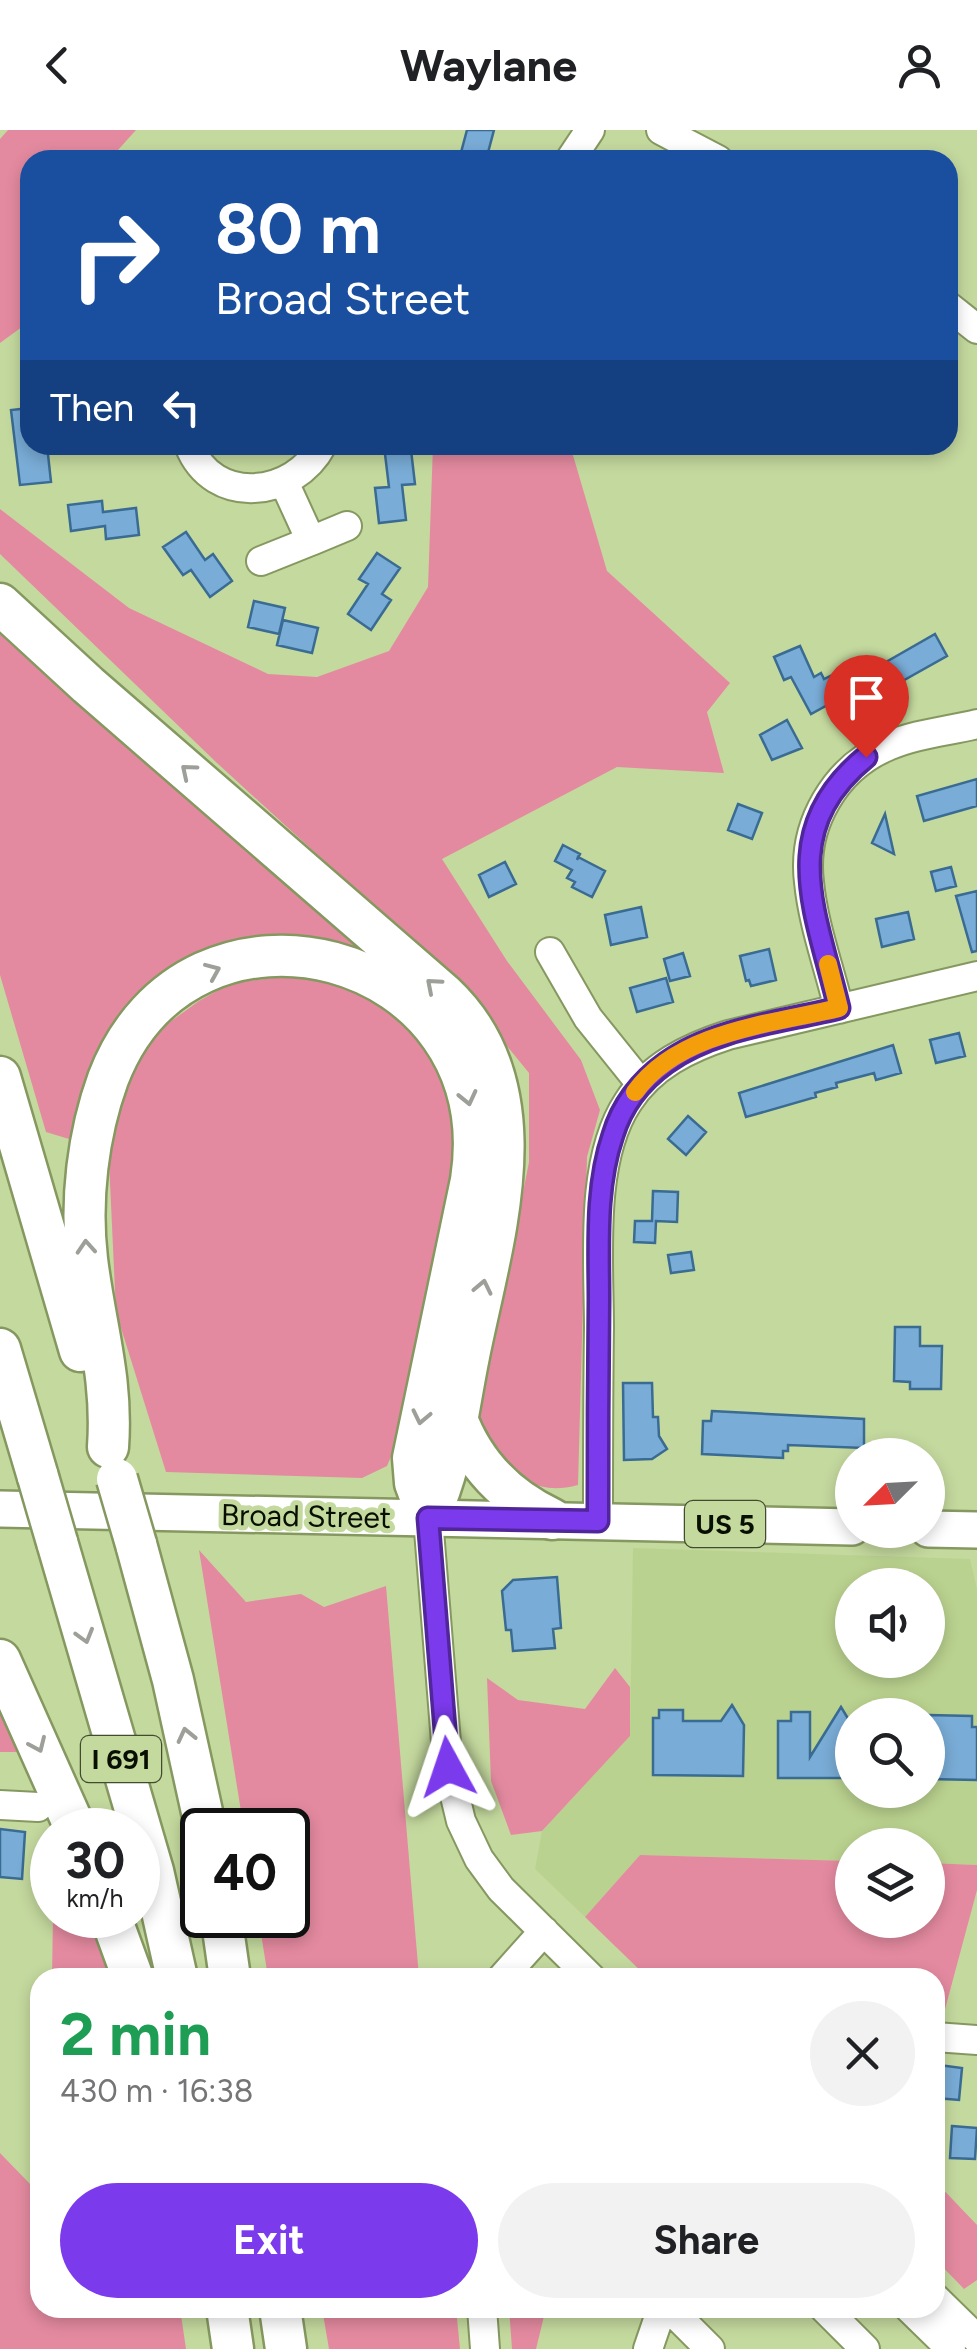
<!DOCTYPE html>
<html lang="en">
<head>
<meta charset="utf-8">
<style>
	:root { --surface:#fff; --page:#f2f2f2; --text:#202124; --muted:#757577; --accent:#7c3aed }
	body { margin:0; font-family:Figtree,sans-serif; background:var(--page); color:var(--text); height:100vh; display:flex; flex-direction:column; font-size:38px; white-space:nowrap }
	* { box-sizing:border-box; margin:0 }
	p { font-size:32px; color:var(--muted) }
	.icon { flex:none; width:55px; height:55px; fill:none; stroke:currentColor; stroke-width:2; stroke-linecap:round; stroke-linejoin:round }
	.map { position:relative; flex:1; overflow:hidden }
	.drawer { position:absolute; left:30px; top:1838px; width:915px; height:350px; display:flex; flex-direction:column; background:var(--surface); border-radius:30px; box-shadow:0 5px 15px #0003 }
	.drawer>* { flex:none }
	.guide { position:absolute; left:20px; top:20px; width:938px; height:305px; border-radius:30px; box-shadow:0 5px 15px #0003; background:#1a4fa0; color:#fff; overflow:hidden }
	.needle { width:65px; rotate:246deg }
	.buttons { position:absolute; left:835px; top:1308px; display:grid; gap:20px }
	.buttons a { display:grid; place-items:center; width:110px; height:110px; border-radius:50%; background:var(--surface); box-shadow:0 5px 15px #0003; font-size:50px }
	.speed { position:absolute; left:30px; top:1678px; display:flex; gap:20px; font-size:50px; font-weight:700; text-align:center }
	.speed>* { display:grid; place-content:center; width:130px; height:130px; border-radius:50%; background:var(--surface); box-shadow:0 5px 15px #0003; line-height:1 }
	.speed small { font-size:25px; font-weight:400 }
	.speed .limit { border:5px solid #111; border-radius:15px; background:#fff; color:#111 }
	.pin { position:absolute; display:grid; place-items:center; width:85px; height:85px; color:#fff; margin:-102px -42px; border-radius:50% 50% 50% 0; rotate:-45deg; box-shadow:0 0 10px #0007 }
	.pin .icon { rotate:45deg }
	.me { position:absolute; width:110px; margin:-55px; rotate:355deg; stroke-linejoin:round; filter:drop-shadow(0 0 8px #0008) }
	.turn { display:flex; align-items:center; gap:35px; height:210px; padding:0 30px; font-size:45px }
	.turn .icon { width:130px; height:130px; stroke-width:2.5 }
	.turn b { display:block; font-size:70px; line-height:85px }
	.then { display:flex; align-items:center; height:95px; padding:0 30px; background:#0003; gap:20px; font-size:38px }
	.round { display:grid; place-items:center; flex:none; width:105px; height:105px; border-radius:52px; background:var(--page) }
	.overview { display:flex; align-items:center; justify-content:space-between; height:170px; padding:0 30px }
	h1 { font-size:60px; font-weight:700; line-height:75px; color:#1e9e55 }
	.action { display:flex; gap:20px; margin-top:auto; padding:20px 30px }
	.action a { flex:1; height:115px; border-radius:60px; background:var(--accent); color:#fff; font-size:40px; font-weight:700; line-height:115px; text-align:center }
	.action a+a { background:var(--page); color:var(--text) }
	header { display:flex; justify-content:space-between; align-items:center; height:130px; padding:0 30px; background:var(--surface); font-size:45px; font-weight:700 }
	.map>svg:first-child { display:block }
</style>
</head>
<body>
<header><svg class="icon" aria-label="back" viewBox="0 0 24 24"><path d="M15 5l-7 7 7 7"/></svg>Waylane<svg class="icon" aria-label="person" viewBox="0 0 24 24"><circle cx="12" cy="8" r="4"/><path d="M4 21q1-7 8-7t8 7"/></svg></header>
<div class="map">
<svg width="977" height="2219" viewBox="0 0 977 2219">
	<rect width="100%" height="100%" fill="#c4d99e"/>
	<path fill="#bad28f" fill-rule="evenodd" d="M633 1418 970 1429 977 1459V1735L928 1733V1715H852V1731L640 1725 585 1787 535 1739 542 1701 630 1606ZM852 1455H928V1530H852ZM852 1585H928V1660H852Z"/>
	<path fill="#e48aa0" d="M8 0H136L109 30H30V191L0 213V9Z
		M433 315H570L607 441 730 553 707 582 724 643 617 637 442 729 507 831 581 930 600 980 587 1027 578 1355C523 1370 501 1330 475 1291L484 1213 493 1216 529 1032V943L449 845 217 633 0 424V379L129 478 268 544 317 547 389 521 428 457Z
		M0 491 373 819 368 835 261 819 108 916 69 1009 46 1002 0 845Z
		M309 844 356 857 411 896 433 927 455 983 458 1026 403 1298 387 1336 362 1348 166 1342 116 1182 108 1009 128 949 156 902 199 871 231 853Z
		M199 1420 246 1472 301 1464 324 1477 386 1456 419 1847H268L258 1785H288V1700H244Z
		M615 1538 630 1557V1606L542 1701 511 1705 491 1651 487 1548 518 1570 585 1579Z
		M0 1579 19 1622H0Z
		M640 1725 852 1731V1790H928V1733L977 1735V1760L944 1883 935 1882V1848L647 1847 585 1787Z
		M53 1785H90L111 1847 52 1848Z
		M40 1994V2178H180L186 2219H0V2023L30 2054Z
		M935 2051 977 2095V2150L964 2159 935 2129Z
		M322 2178H456L460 2219H329Z
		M509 2178H546L536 2219H512Z"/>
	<path fill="#79acd6" stroke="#3a6b92" stroke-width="2.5" d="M467 0H494L486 30H459Z
		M30 278V315H47L51 352 20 355 11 280Z
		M411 320 415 354 402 355 406 390 379 393 375 358 389 357 385 324Z
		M102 371 103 382 136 378 139 405 106 409 105 396 71 401 68 375Z
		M186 402 205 430 213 424 232 451 210 467 191 440 183 445 163 417Z
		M377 423 400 438 382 464 391 470 371 500 348 484 368 454 359 449Z
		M254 471 285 478 279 504 248 497Z
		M283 490 318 498 312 523 277 515Z
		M935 504 947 526 883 562 892 580 878 587 862 556 811 584 791 547 784 550 774 527 800 516 814 547 821 543 824 549 867 528 872 540Z
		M787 590 802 618 772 630 760 605Z
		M977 649V676L924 691 917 666Z
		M738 674 762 683 752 709 728 700Z
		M885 684 894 724 872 713Z
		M563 715 580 724 577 730 578 727 605 741 592 767 572 757 575 752 567 748 572 740 555 731Z
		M505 732 516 754 489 767 479 745Z
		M951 737 956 756 936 761 931 742Z
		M977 761V821L972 822 956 766Z
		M641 777 647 807 611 815 605 785Z
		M908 782 914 809 882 817 876 789Z
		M769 819 776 850 751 856 749 850 746 851 740 826Z
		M683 823 690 846 670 851 664 829Z
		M666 848 673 872 637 882 630 858Z
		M959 903 965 926 936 933 930 910Z
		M893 915 901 943 876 950 874 943 836 953 837 957 815 963 816 967 746 987 739 963Z
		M688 986 706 1002 686 1025 668 1009Z
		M653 1061 678 1062 677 1092 656 1091 655 1113 634 1112 635 1091H652Z
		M691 1122 694 1140 671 1143 668 1125Z
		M895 1197H920V1216H942L941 1259H910V1252L894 1251Z
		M623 1253H652L653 1287H658L659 1306 667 1319 652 1329 624 1330Z
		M712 1281 864 1289V1318L788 1315V1321H783V1328L702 1324 703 1291H711Z
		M557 1447 561 1498 553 1499 555 1518 513 1521 511 1500H506L502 1461 513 1450Z
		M732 1575 744 1595 743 1646 653 1645V1588H659V1580H683V1591H721Z
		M841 1577 852 1595V1648H778V1591H791V1582H810V1627Z
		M928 1585 972 1586V1597H977V1650L928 1649Z
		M0 1699 25 1702 22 1749 0 1747Z
		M939 1935 962 1938 959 1970 936 1968Z
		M952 1996 977 1998 975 2029 950 2028Z"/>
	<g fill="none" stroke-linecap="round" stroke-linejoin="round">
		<g stroke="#859860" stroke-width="32">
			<path id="minor" d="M661 0 718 30
				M570 30 590 0
				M948 176 977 199
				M189 315C213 377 294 368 322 315
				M311 411 347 396
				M261 431 311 411 284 352
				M550 822 588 888 641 954
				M839 879C829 837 813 794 809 752 802 695 835 638 888 616 915 604 948 601 977 594
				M428 1388 448 1637 461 1691 479 1729 501 1759 591 1848
				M598 1391C598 1327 598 1262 599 1198 599 1130 589 1031 628 972 651 936 688 918 728 905L977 846
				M0 1675 38 1677
				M502 1848 544 1801
				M935 1907 977 1910
				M935 2168 977 2209
				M482 2178 485 2219
				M669 2178 710 2219
				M824 2178 865 2219
				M909 2178 951 2219
				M648 2219 662 2178"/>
		</g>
		<g stroke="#859860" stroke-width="40">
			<path id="major" d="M0 1379 852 1397
				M928 1399 977 1400"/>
		</g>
		<g stroke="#859860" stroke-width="45">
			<path id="highway" d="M0 474 88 555 444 864C545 959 492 1110 469 1226 458 1279 453 1338 428 1388
				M0 947 80 1221
				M0 1219 38 1347
				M456 1286C473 1333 507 1368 552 1389
				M108 1317C113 1247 95 1196 87 1129 80 1070 88 1004 108 949 189 736 507 818 471 1050L413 1328 415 1353 428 1388
				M57 1412 153 1741 177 1848
				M136 1414 173 1550 206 1700
				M0 1530 76 1700
				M110 1785 133 1848
				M221 1785 230 1848
				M227 2178 233 2219
				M280 2178 286 2219"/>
		</g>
		<use href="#minor" stroke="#fff" stroke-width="28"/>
		<use href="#major" stroke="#fff" stroke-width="35"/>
		<use href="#highway" stroke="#fff" stroke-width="40"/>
		<g stroke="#859860" stroke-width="45" stroke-linecap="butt">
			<path id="highway-bridge" d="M38 1347 57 1412
				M117 1349 136 1414"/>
		</g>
		<use href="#highway-bridge" stroke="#fff" stroke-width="40"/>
	</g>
	<defs><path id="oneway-chevron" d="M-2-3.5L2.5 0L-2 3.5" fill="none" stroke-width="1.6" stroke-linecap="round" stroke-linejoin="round" transform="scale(2.5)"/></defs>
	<g stroke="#9d9f99">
		<use href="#oneway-chevron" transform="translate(188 641) rotate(-140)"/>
		<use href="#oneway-chevron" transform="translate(213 841) rotate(-23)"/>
		<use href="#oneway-chevron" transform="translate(433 855) rotate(-139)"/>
		<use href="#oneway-chevron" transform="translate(468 968) rotate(77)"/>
		<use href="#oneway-chevron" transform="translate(86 1117) rotate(-94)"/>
		<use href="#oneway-chevron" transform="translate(483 1157) rotate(-78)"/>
		<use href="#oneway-chevron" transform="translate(421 1287) rotate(102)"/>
		<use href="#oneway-chevron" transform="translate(85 1506) rotate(74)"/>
		<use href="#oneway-chevron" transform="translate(186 1605) rotate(-103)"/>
		<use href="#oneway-chevron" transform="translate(38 1615) rotate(66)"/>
	</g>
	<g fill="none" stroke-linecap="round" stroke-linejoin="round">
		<g stroke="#51269a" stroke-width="25">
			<path id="route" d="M448 1637 428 1388 598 1391C598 1317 598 1244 599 1170 599 1116 595 1057 613 1005 622 975 641 951 666 933 714 898 783 892 839 878 816 782 775 701 866 627"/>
		</g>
		<use href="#route" stroke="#7c3aed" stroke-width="18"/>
		<path stroke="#f59e0b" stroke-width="18" d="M635 962C679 901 772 894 839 878L828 834"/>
	</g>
	<g text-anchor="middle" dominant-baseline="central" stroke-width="10" stroke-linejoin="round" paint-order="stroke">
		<g fill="#c4d99e" stroke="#414c2f" stroke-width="2.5">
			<rect x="685" y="1371" width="80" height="46" rx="8"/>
			<rect x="81" y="1606" width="80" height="46" rx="8"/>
		</g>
		<g font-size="28" font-weight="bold" fill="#090f00">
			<text x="725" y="1394">US 5</text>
			<text x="121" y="1629">I 691</text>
		</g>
		<g font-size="30" fill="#090f00" stroke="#c4d99e">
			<text transform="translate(306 1386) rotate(1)">Broad Street</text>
		</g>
	</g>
</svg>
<div class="buttons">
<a><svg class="needle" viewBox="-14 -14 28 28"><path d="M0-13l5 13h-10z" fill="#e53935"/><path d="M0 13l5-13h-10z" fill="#757577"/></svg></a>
<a><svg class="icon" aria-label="sound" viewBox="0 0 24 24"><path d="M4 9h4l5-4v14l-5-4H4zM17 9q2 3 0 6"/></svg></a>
<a><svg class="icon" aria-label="search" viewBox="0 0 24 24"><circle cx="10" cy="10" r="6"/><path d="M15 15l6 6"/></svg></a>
<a><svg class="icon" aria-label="layers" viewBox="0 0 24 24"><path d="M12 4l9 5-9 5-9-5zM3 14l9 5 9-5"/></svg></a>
</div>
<div class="speed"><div>30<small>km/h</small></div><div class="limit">40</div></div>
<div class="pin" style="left:866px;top:627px;background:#d93025"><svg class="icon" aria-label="arrive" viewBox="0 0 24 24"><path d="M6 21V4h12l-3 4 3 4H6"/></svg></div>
<svg class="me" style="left:448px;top:1637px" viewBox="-20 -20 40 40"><path d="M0-17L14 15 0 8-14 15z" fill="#7c3aed" stroke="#fff" stroke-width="4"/></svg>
<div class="guide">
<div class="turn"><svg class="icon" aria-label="right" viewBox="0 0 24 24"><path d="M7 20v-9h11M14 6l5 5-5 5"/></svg><div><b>80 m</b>Broad Street</div></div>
<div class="then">Then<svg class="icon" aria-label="left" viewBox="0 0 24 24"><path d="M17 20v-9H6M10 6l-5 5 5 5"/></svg></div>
</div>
<section class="drawer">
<div class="overview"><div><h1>2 min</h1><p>430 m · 16:38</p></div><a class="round"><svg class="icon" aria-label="close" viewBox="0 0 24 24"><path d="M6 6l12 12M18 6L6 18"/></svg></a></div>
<div class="action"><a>Exit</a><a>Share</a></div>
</section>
</div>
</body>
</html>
